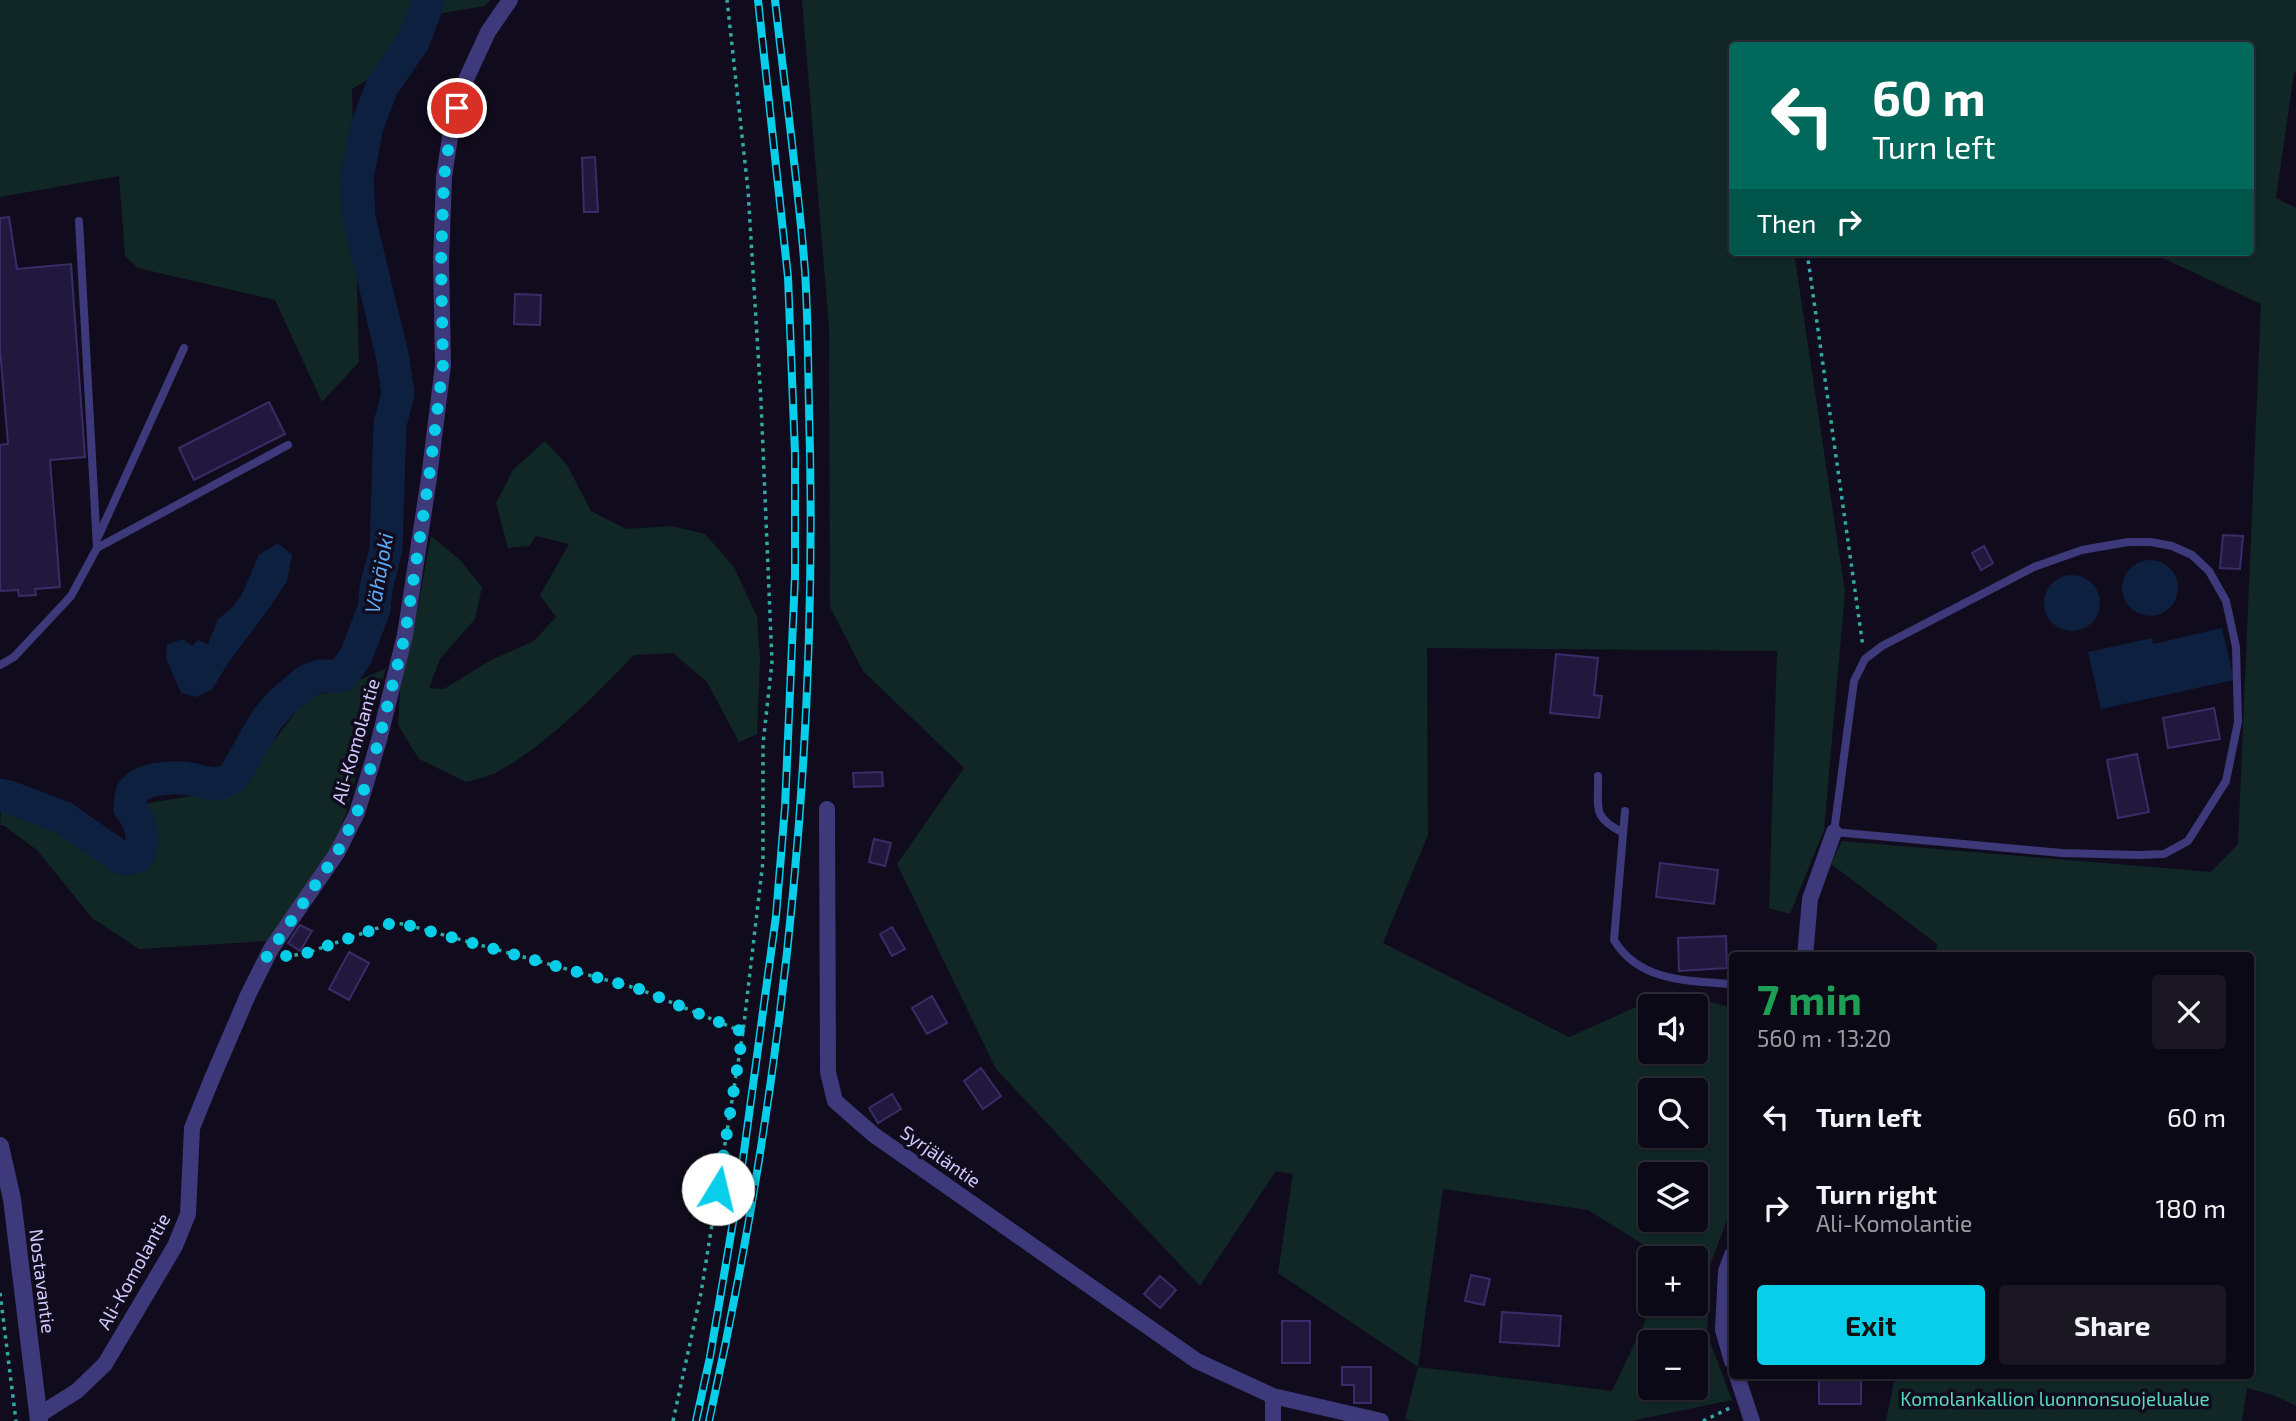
<!DOCTYPE html>
<html lang="en">
<head>
<meta charset="utf-8">
<style>
	:root { --surface:#0c0916; --page:#1a1723; --text:#f1f3f6; --muted:#9a9aa1; --line:#2c2a35; --accent:#09ceea }
	body { margin:0; font-family:"Exo 2",sans-serif; background:var(--page); color:var(--text); height:100vh; display:flex; flex-direction:column; font-size:26px; white-space:nowrap }
	* { box-sizing:border-box; margin:0 }
	p { font-size:23px; color:var(--muted) }
	.icon { flex:none; width:38px; height:38px; fill:none; stroke:currentColor; stroke-width:2; stroke-linecap:round; stroke-linejoin:round }
	.map { position:relative; flex:1; overflow:hidden }
	.drawer { position:absolute; left:1729px; top:952px; width:525px; height:427px; display:flex; flex-direction:column; background:var(--surface); border-radius:7px; box-shadow:0 2px 5px #0004,0 0 0 2px var(--line) }
	.drawer>* { flex:none }
	.hud { position:absolute; left:1729px; top:42px; width:525px; height:214px; border-radius:7px; box-shadow:0 2px 5px #0004,0 0 0 2px var(--line); background:#00695c; color:#fff; overflow:hidden }
	.buttons { position:absolute; left:1638px; top:994px; display:grid; gap:14px }
	.buttons a { display:grid; place-items:center; width:70px; height:70px; border-radius:7px; background:var(--surface); box-shadow:0 2px 5px #0004,0 0 0 2px var(--line); font-size:35px }
	.pin { position:absolute; display:grid; place-items:center; width:60px; height:60px; color:#fff; margin:-30px; border:4px solid #fff; border-radius:50%; box-shadow:0 2px 7px #0007 }
	.me { position:absolute; width:77px; margin:-38px; rotate:9deg; stroke-linejoin:round; filter:drop-shadow(0 0 5px #0008) }
	.turn { display:flex; align-items:center; gap:24px; height:147px; padding:0 28px; font-size:32px }
	.turn .icon { width:91px; height:91px; stroke-width:2.5 }
	.turn b { display:block; font-size:49px; line-height:60px }
	.then { display:flex; align-items:center; height:66px; padding:0 28px; background:#0003; gap:14px; font-size:26px }
	.round { display:grid; place-items:center; flex:none; width:74px; height:74px; border-radius:7px; background:var(--page) }
	.head { display:flex; align-items:center; justify-content:space-between; height:119px; padding:0 28px }
	h1 { font-size:42px; font-weight:700; line-height:52px; color:#1e9e55 }
	.cta { display:flex; gap:14px; margin-top:auto; padding:14px 28px }
	.cta a { flex:1; height:80px; border-radius:7px; background:var(--accent); color:#111; font-size:28px; font-weight:700; line-height:80px; text-align:center }
	.cta a+a { background:var(--page); color:var(--text) }
	ul { padding:0; list-style:none }
	li { display:flex; align-items:center; gap:21px; height:91px; padding:0 28px }
	li div { flex:1 }
	li b { display:block; font-size:26px }
	li em { font-style:normal }
	.map>svg:first-child { display:block }
</style>
</head>
<body>
<div class="map">
<svg width="2296" height="1421" viewBox="0 0 2296 1421">
	<rect width="100%" height="100%" fill="#100c1d"/>
	<path fill="#102726" fill-rule="evenodd" d="M0 0H490L485 6 413 18 391 66 352 89 359 362 322 402 275 300 138 268 125 256 119 176 0 197Z
		M802 0H2296V72L2294 73 2276 198 2296 208V1406L2273 1395 2247 1388 2242 1421H1886L1895 1376H2250V956L1936 955 1937 944 1831 864 1842 841 2211 872 2238 844 2261 304 2150 252H2250V46H1732V252H1794L1845 592 1824 830 1790 914 1769 908 1777 651 1427 648 1428 835 1383 943 1569 1037 1672 991 1732 1008V1206L1704 1282 1696 1277V1258H1665L1588 1210 1443 1189 1418 1367 1612 1391 1647 1317 1708 1314 1707 1334 1732 1400 1631 1421H1414L1405 1419 1418 1367 1278 1273 1293 1174 1276 1171 1200 1286 996 1069 897 864 964 768 863 671 830 607 829 328ZM1650 1006H1696V1052H1650ZM1650 1090H1696V1136H1650ZM1650 1174H1696V1220H1650ZM1650 1342H1696V1388H1650Z
		M545 441 567 465 591 511 626 529 671 526 705 534 734 567 757 617 760 659 757 734 739 742 707 682 673 653 634 655C595 695 546 746 497 772 488 777 476 779 466 782L419 759 398 725 401 676 419 601 431 536 460 560 482 587 475 619 440 659 429 688 444 689 491 660 534 641 556 617 540 595 569 544 536 536 529 546 508 548 496 503 513 470Z
		M386 668 346 814 331 850 267 941 139 949 92 918 37 850 3 825H0L1 809 50 826 104 856 128 866 147 854 146 832 140 806 154 802 231 790 257 763 307 697 336 691Z"/>
	<path fill="#0d2040" d="M278 543 292 555 287 581 270 607 229 662 212 689 196 697 181 693 166 658 167 645 182 639 192 646 198 640 208 644 218 619 232 608 241 596 259 555Z
		M2122 588a28 28 0 1 1 56 0a28 28 0 1 1-56 0Z
		M2044 603a28 28 0 1 1 56 0a28 28 0 1 1-56 0Z
		M2222 628 2234 680 2101 709 2088 652 2152 638 2153 644Z"/>
	<g fill="none" stroke-linecap="round" stroke-linejoin="round">
		<path stroke="#0d2040" stroke-width="33" d="M0 795 9 797 64 818 123 859 137 857C146 841 142 822 130 808 131 803 130 798 132 793 139 779 168 777 182 778 202 779 217 791 234 776L267 719 282 702 307 681 320 676H342L356 656 374 609 376 588 386 549 390 424 398 394 393 359 359 218 357 177 367 126 382 87 413 42 429 0"/>
	</g>
	<path fill="#21193d" stroke="#392c68" stroke-width="2" d="M595 157 598 212H584L582 158Z
		M9 217 17 269 71 264 85 457 50 460 60 587 35 589 36 595 19 596 18 590 0 591V445L8 444 0 349V218Z
		M515 294 541 295 540 325 514 324Z
		M269 402 285 434 194 480 179 448Z
		M2223 535 2243 536 2240 569 2220 568Z
		M1984 546 1993 563 1981 570 1972 553Z
		M1556 654 1598 658 1594 695 1602 696 1599 718 1550 713Z
		M2214 708 2220 739 2168 748 2163 718Z
		M2137 754 2149 812 2118 818 2107 760Z
		M882 772 883 786 854 787 853 773Z
		M874 839 891 843 885 866 869 862Z
		M1660 863 1718 870 1714 904 1656 897Z
		M300 925 312 931 300 951 288 943Z
		M892 927 905 949 892 956 880 934Z
		M1726 936 1727 968 1679 971 1678 938Z
		M349 952 369 963 349 1000 329 989Z
		M932 996 947 1023 927 1034 912 1008Z
		M981 1068 1001 1096 983 1109 964 1081Z
		M892 1094 901 1109 878 1123 869 1108Z
		M1471 1275 1490 1279 1484 1305 1465 1301Z
		M1160 1276 1176 1290 1160 1308 1144 1294Z
		M1502 1312 1561 1316 1559 1346 1500 1342Z
		M1282 1321H1310V1363H1282Z
		M1342 1367H1371V1403H1354V1385H1342Z
		M1835 1376H1861V1404H1819V1380H1835Z"/>
	<g fill="none" stroke-linecap="round" stroke-linejoin="round">
		<path stroke="#31aaa6" stroke-width="3.5" stroke-dasharray="3.5 5" stroke-linecap="butt" d="M1807 252 1863 647
			M286 956 304 954 392 923 404 924 639 989 743 1032
			M0 1293 16 1421
			M673 1421 701 1293 743 1032 763 861V744L772 662 761 401 748 190 727 0
			M1703 1421 1730 1408"/>
		<path stroke="#3d397a" stroke-width="8" d="M98 537 184 348
			M2128 542H2151L2172 546 2192 555 2209 571 2226 601 2236 647 2238 722 2226 781 2188 841 2164 854 2138 855 2062 853 1834 832 1854 681 1865 659 1882 646 2034 567 2082 550Z
			M97 548 288 445
			M0 665 14 657 71 596 97 548 79 221
			M1598 776C1599 809 1591 816 1623 833
			M1625 811 1614 940C1639 982 1689 981 1732 984"/>
		<path stroke="#3d397a" stroke-width="16" d="M827 809 828 1072 835 1101 874 1135 1197 1361 1273 1396 1381 1421
			M1805 956 1810 899 1834 832
			M1732 1255 1726 1271 1723 1330 1732 1361
			M1737 1376 1752 1421
			M1273 1396V1421
			M39 1415 77 1391 105 1364 175 1246 188 1214 192 1128 211 1081 248 995 271 949 337 853 357 813 379 740 405 635 429 478 443 365 441 262 444 177 451 130 463 86 488 32 510 0"/>
		<path stroke="#3d397a" stroke-width="18" d="M0 1146 12 1199 39 1421"/>
		<g stroke="#09ceea" stroke-width="8">
			<path id="rail" d="M696 1421 710 1357 740 1181 776 916 785 807 795 576V453L788 277 758 0
				M709 1421C783 1089 819 748 809 408 808 363 808 317 805 271 798 181 785 90 775 0"/>
		</g>
		<use href="#rail" stroke="#100c1d" stroke-width="5" stroke-dasharray="16" stroke-linecap="butt"/>
	</g>
	<g fill="none" stroke-linecap="round" stroke-linejoin="round">
		<path stroke="#09ceea" stroke-width="12" stroke-dasharray="0 21.6" d="M457 108 451 130 444 177 441 262 443 365 429 478 405 635 379 740 357 813 337 853 266 958 304 954 392 923 404 924 639 989 743 1032 718 1189"/>
	</g>
	<g text-anchor="middle" dominant-baseline="central" stroke-width="7" stroke-linejoin="round" paint-order="stroke">
		<g font-size="19" fill="#d1cafd" stroke="#100c1d">
			<text transform="translate(355 741) rotate(-74)">Ali-Komolantie</text>
			<text transform="translate(941 1156) rotate(35)">Syrjäläntie</text>
			<text transform="translate(133 1271) rotate(-61)">Ali-Komolantie</text>
			<text transform="translate(43 1281) rotate(83)">Nostavantie</text>
		</g>
		<g font-size="19" fill="#5ad9bd" stroke="#100c1d">
			<text x="2055" y="1398">Komolankallion luonnonsuojelualue</text>
		</g>
		<g font-size="21" font-style="italic" fill="#5cacf9" stroke="#100c1d">
			<text transform="translate(378 573) rotate(-80)">Vähäjoki</text>
		</g>
	</g>
</svg>
<div class="buttons">
<a><svg class="icon" aria-label="sound" viewBox="0 0 24 24"><path d="M4 9h4l5-4v14l-5-4H4zM17 9q2 3 0 6"/></svg></a>
<a><svg class="icon" aria-label="search" viewBox="0 0 24 24"><circle cx="10" cy="10" r="6"/><path d="M15 15l6 6"/></svg></a>
<a><svg class="icon" aria-label="layers" viewBox="0 0 24 24"><path d="M12 4l9 5-9 5-9-5zM3 14l9 5 9-5"/></svg></a>
<a>+</a>
<a>−</a>
</div>
<div class="pin" style="left:457px;top:108px;background:#d93025"><svg class="icon" aria-label="arrive" viewBox="0 0 24 24"><path d="M6 21V4h12l-3 4 3 4H6"/></svg></div>
<svg class="me" style="left:718px;top:1189px" viewBox="-20 -20 40 40"><circle r="19" fill="#fff"/><path d="M0-13L10 11 0 6-10 11z" fill="#09ceea"/></svg>
<div class="hud">
<div class="turn"><svg class="icon" aria-label="left" viewBox="0 0 24 24"><path d="M17 20v-9H6M10 6l-5 5 5 5"/></svg><div><b>60 m</b>Turn left</div></div>
<div class="then">Then<svg class="icon" aria-label="right" viewBox="0 0 24 24"><path d="M7 20v-9h11M14 6l5 5-5 5"/></svg></div>
</div>
<section class="drawer">
<div class="head"><div><h1>7 min</h1><p>560 m · 13:20</p></div><a class="round"><svg class="icon" aria-label="close" viewBox="0 0 24 24"><path d="M6 6l12 12M18 6L6 18"/></svg></a></div>
<ul>
<li><svg class="icon" aria-label="left" viewBox="0 0 24 24"><path d="M17 20v-9H6M10 6l-5 5 5 5"/></svg><div><b>Turn left</b></div><em>60 m</em></li>
<li><svg class="icon" aria-label="right" viewBox="0 0 24 24"><path d="M7 20v-9h11M14 6l5 5-5 5"/></svg><div><b>Turn right</b><p>Ali-Komolantie</p></div><em>180 m</em></li>
</ul>
<div class="cta"><a>Exit</a><a>Share</a></div>
</section>
</div>
</body>
</html>
